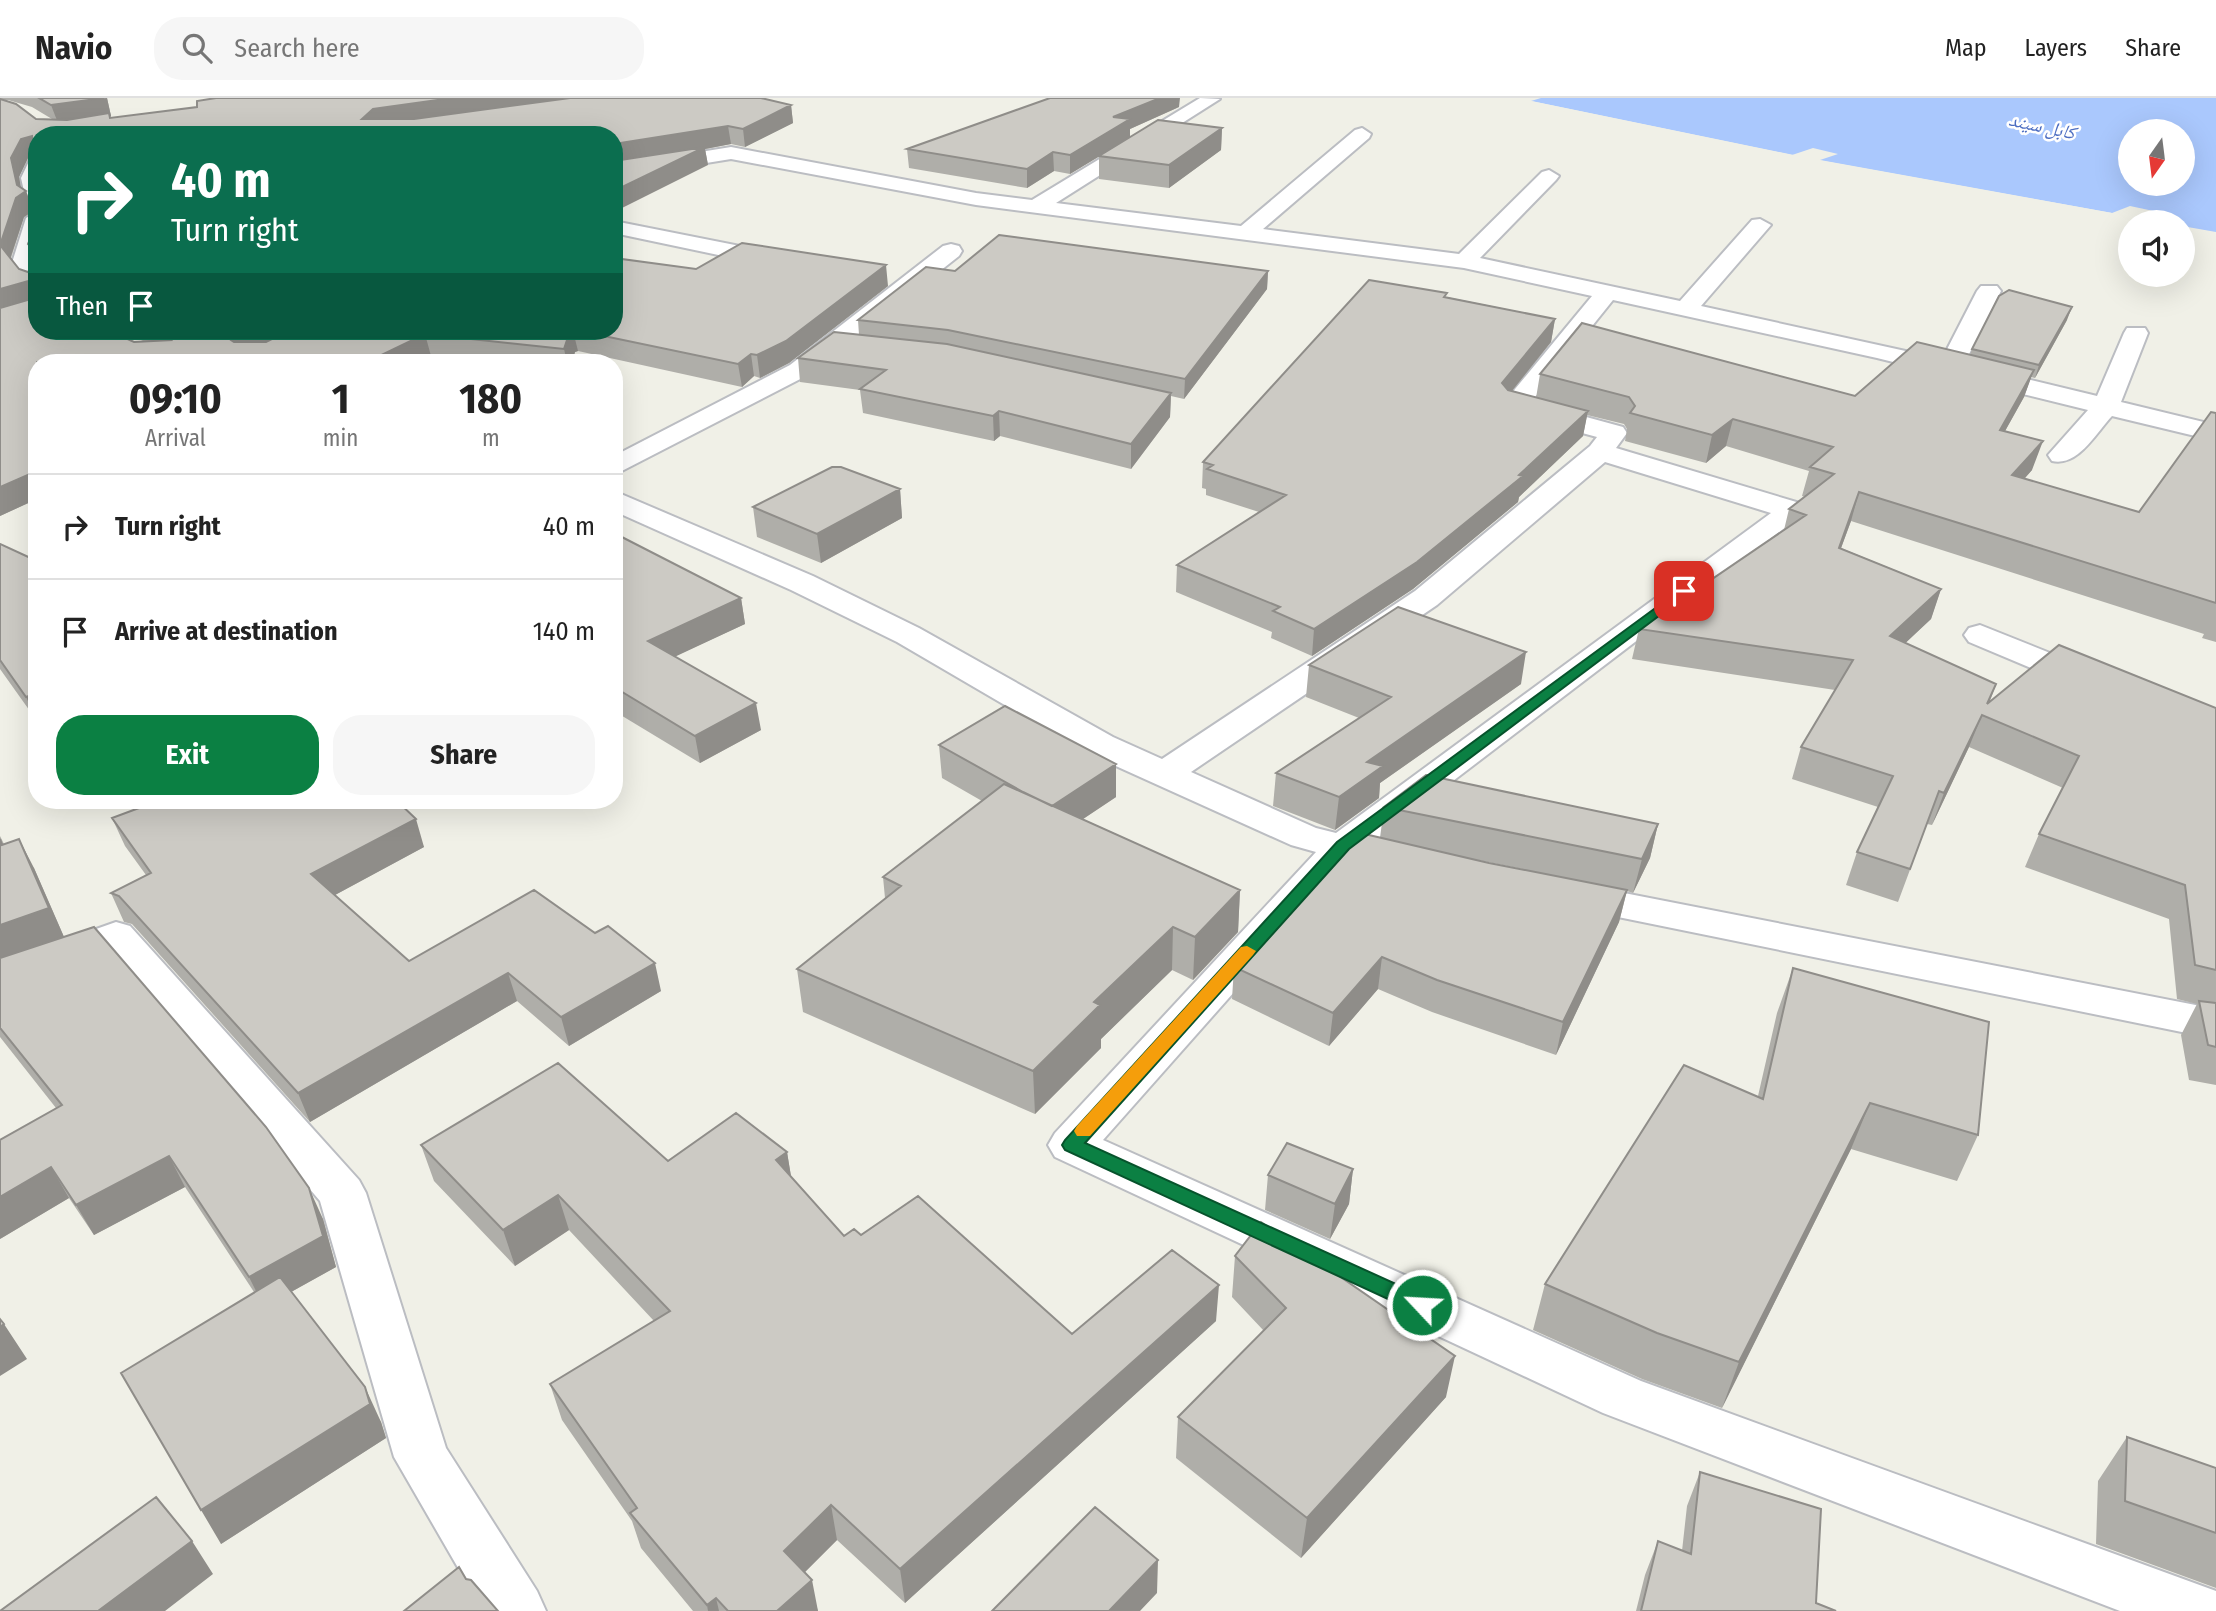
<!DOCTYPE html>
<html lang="en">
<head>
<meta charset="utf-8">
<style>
	:root { --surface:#fff; --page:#f6f6f6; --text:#222; --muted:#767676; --line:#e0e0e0; --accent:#0b8043 }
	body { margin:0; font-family:"Fira Sans Condensed","Noto Naskh Arabic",sans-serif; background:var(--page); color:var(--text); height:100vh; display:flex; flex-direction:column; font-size:26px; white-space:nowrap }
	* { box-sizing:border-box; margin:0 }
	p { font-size:23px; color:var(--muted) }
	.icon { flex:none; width:38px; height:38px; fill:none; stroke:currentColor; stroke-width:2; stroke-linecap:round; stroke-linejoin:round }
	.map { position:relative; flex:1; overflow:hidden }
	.side { position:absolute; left:28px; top:256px; width:595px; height:455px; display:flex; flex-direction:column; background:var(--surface); border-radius:28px; box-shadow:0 7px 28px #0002 }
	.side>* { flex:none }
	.banner { position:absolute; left:28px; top:28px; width:595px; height:214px; border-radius:28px; box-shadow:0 7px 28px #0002; background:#0b6e4f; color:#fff; overflow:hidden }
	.needle { width:46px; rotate:194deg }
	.controls { position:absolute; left:2118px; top:21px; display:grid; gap:14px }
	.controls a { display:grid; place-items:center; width:77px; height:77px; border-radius:50%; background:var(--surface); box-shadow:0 7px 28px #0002; font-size:35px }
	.pin { position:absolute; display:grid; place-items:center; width:60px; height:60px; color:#fff; margin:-30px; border-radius:14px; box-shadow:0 4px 10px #0006 }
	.me { position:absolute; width:77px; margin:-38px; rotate:295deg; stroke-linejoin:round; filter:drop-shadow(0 0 5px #0008) }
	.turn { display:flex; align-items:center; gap:24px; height:147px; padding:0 28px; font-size:32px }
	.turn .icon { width:91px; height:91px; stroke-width:2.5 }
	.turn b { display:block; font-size:49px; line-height:60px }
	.then { display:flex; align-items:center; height:66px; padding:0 28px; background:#0003; gap:14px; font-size:26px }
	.eta { display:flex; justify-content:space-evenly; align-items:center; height:119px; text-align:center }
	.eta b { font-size:42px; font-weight:700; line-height:49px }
	.button { display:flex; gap:14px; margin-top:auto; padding:14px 28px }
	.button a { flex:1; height:80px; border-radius:28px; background:var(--accent); color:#fff; font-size:28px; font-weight:700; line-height:80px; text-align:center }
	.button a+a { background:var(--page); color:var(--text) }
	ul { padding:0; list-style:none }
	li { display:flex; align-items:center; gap:21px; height:105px; padding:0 28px; border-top:2px solid var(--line) }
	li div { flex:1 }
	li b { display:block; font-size:26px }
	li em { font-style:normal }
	header { display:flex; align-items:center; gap:42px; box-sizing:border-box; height:98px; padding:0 35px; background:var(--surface); border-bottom:2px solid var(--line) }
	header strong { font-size:33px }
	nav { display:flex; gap:38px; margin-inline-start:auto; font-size:24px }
	.search { width:490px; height:63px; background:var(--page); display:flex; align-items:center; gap:18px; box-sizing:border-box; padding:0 24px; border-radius:28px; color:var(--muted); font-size:26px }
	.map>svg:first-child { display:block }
</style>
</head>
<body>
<header>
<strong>Navio</strong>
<div class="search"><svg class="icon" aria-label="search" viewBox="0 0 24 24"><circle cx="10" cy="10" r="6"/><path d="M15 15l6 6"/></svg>Search here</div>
<nav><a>Map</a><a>Layers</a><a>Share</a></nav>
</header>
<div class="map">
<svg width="2216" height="1513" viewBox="0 0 2216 1513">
	<rect width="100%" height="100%" fill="#f0f0e7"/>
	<path fill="#aac8fd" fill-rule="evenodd" d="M1517 0H2216V134L2182 128V124H2162L1818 62ZM2130 33H2182V86H2130Z"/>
	<path fill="#f0f0e7" d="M1514 0H1541L1531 3 1792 57 1813 50 1838 56 1820 62 2112 115 2130 108 2163 115 2149 121 2162 124H2142L1817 65 1555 12 1517 3Z"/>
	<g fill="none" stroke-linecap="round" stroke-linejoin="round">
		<g stroke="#bbbdc2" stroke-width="4">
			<path id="minor" d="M1200 0 1220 1 1056 105 1241 128 1355 32 1362 30 1371 36 1369 40 1263 131 1459 156 1542 74 1549 72 1559 78 1556 82 1480 160 1680 203 1752 122 1760 121 1771 127 1701 208 1942 261 1977 193 1981 188H1997L2001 193 1964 266 2097 298 2124 235 2127 230H2145L2148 235 2121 304 2216 327V343L2112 318C2096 335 2078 369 2052 363L2048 357 2088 312 1877 260 1613 202 1531 304 1623 329 1627 335 1616 350 1803 406 1808 412 1373 744 1382 753 1377 762 1363 765 1351 762 1103 1042 1641 1283 2216 1493V1513H2120L1603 1315 1055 1059 1048 1047 1055 1035 1316 754 1291 747 1087 655 897 544 791 492 614 413V393L813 478 919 530 1113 639 1162 661 1415 493 1590 348 1597 339 1505 314 1501 308 1592 198 1464 170 976 107 731 61 614 80V68L731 49 976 95 1032 102ZM1605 364 1771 415 1336 735 1316 730 1191 674 1437 507Z
				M37 59V112L27 106 21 80 30 61Z
				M37 114V156L33 167 37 171V192L29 190 11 168 26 120Z
				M614 123 780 156 791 163 780 170 614 135Z
				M951 146 959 148 962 153 959 158 808 277 614 377V358L790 267 943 148Z
				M1980 527 2100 575 2105 582 2100 589 2088 592 2076 589 1969 544 1964 537 1969 530Z
				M1573 785 2216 911V941L1559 807 1553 798 1559 789Z
				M116 824 130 828 359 1082 366 1095 446 1350 537 1493 546 1513H483L394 1359 320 1103 109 856 0 894V865Z"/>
		</g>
		<use href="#minor" fill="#fff" fill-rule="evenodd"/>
	</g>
	<path fill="#afaea9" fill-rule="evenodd" d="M0 0H107L111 18H110L111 20 791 7 793 25 745 49 731 46 705 51 708 67 37 37V233L134 244H145L122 233H614L696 171 888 188 789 265 760 280 754 278 742 289 578 253 575 254 572 264H489L431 258 37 264V401L0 418ZM8 2 32 9 52 21H36L6 3ZM32 59V108L26 93 21 90 19 79 28 60ZM32 114V136L28 146 32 155 31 171 28 174 19 171 11 160 24 119Z
		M1179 9 1130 31V39L1222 30 1221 52 1169 90 1099 81V58L1070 76 1054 73 1027 90 909 70 907 51Z
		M955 173H1268L1267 191 1184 301 1171 298 1170 319 1131 371 1000 338 994 343 863 315 860 292 800 284 798 260 859 237 858 222Z
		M1447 199 1555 221 1551 244 1512 293 1536 300 1540 276 1855 298 1970 257 1972 251 2067 222 2035 280 2031 279 2024 299 2005 333 2032 372 2024 381 2139 414 2216 315V544L2202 540 2204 536 1851 423 1841 450 1941 491 1931 521 1905 545 1996 586 1990 603 2216 610V987L2189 982 2181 937 2197 906 2177 901 2169 821 2025 769 2039 736 2063 690 1969 649 1932 727 1927 726 1898 804 1846 787 1857 754 1878 709 1792 681 1801 649 1835 592 1632 561 1639 531 1784 432 1789 411 1806 399 1802 398 1809 373 1726 348 1706 365 1625 343 1627 331 1624 326 1587 317 1583 338 1519 399 1518 404 1413 491 1312 558 1271 540 1272 534 1176 494 1177 467 1259 414 1206 397V391L1202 390 1203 364Z
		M900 391 902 420 821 465 757 439 753 409Z
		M614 435 741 500 745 526 675 558 761 632 700 665 614 613Z
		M0 446 37 463V623L0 571Z
		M1309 567 1521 586 1380 685 1379 700 1335 732 1273 708 1276 675 1359 620 1306 599Z
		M939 647 1116 666V699L1083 721 1240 792 1238 834 1193 882 1172 872 1101 941V950L1035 1016 803 914 797 871 885 800 883 779 982 703 942 680Z
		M131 702H396L424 749 335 797 409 863 661 893 569 948 517 903 310 1024 132 826 124 824 111 795 146 777 125 748 112 720 138 710Z
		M1384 709 1658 726 1650 760 1633 795 1627 793 1619 824 1556 957 1432 914 1378 891 1329 948 1232 901 1234 869 1380 740ZM1458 758 1561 779 1489 765Z
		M0 738 4 746 34 770 64 839 323 1121 336 1169 291 1194 381 1324 386 1340 221 1446 254 1194 185 1089 94 1137 69 1100 0 1141 56 1010 0 939Z
		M1793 870 1978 1037 1957 1083 1851 1051 1722 1310 1642 1281 1533 1232 1545 1186 1758 998 1777 915Z
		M421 1047 668 1063 787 1054 791 1079 844 1138 861 1137 1072 1236 1216 1223 905 1505 837 1442 805 1474 818 1513H693L641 1450 632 1423 562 1322 550 1286 654 1223 569 1132 515 1168 434 1083Z
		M1353 1071 1349 1106 1330 1141 1265 1112 1268 1077Z
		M1235 1158 1446 1299 1301 1460 1176 1360 1178 1319 1264 1233 1232 1199Z
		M2127 1339 2216 1370V1490L2096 1446 2098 1383Z
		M1700 1374 1816 1505 1836 1513H1636L1645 1477 1658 1443 1682 1453 1687 1408Z"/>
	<path fill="#8f8d89" d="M107 0 111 18 58 25 51 7Z
		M452 0H586L369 37 362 21 373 11Z
		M1160 0H1180L1179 9 1130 31V40L1070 76V57L1113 19Z
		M791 7 793 25 745 49 743 31Z
		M728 28 731 46 705 51 708 67 614 114V46Z
		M1222 30 1221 52 1169 90V67Z
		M32 38 37 57 28 60 19 79 22 96 26 93 33 113 24 119 8 167 0 147 11 60 21 41Z
		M1053 54 1054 73 1027 90V71Z
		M886 167 888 188 789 265 760 280 757 257Z
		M1268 173 1267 191 1184 301 1185 281Z
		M28 183 36 204 0 215V191Z
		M2072 209 2067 222 2035 280 2039 267Z
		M1555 221 1551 244 1499 309 1502 285Z
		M240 233H289L238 264 231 242 237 235Z
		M570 233H573L578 253 575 254 572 264H567L564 251Z
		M425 236 431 258 418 264H367Z
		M751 256 754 278 742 289 738 266Z
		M2034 272 2024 299 1990 360 2000 332Z
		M1171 295 1170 319 1131 371V346Z
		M999 313 1000 338 994 343 993 318Z
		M1588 313 1583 338 1519 399 1518 404 1413 491 1312 558 1314 531 1519 377Z
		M1733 321 1726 348 1706 365 1712 337Z
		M2043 343 2032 372 2002 406 2012 377Z
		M37 373V401L0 418V389Z
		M900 391 902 420 821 465 817 436Z
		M1859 394 1851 423 1830 480 1839 450Z
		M1941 491 1931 521 1880 569 1890 538Z
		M741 500 745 526 653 569 648 543Z
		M1526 554 1521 586 1380 685 1379 700 1335 732 1339 699 1367 664Z
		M37 595V621L26 599Z
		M756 605 761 632 700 665 695 638Z
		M1982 617 1969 649 1932 727 1944 695Z
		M1116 666V699L1050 743V710Z
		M416 721 424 749 322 804 311 776Z
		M1658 726 1650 760 1633 795 1642 761Z
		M19 741 34 770 64 839 0 863V827Z
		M1240 792 1238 834 1193 882 1195 839Z
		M1627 792 1619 824 1556 957 1563 924Z
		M1173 829 1172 872 1101 941V950L1035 1016 1033 973 1094 904Z
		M1382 859 1378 891 1329 948 1333 915Z
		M655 865 661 893 569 948 561 919Z
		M508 875 517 903 310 1024 298 995Z
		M1870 1005 1851 1051 1722 1310 1739 1264Z
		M787 1054 793 1090 776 1062Z
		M169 1058 185 1089 94 1137 76 1107Z
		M51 1069 69 1100 0 1141V1099Z
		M1353 1071 1349 1106 1330 1141 1335 1106Z
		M309 1090 323 1121 336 1169 264 1209 249 1179Z
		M558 1097 569 1132 515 1168 503 1132Z
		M1219 1187 1216 1223 905 1505 900 1471Z
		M4 1226 27 1261 0 1278V1229Z
		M1455 1258 1446 1299 1301 1460 1307 1420Z
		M365 1289 381 1324 386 1340 221 1446 201 1412Z
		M831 1407 837 1442 792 1487 784 1453Z
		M192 1443 213 1476 165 1513H98Z
		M1158 1462 1157 1495 1140 1513H1109Z
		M812 1482 818 1513H777Z
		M716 1500 719 1513H708L707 1507Z"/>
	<path fill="#cccac4" stroke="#8f8d89" stroke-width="2" fill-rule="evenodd" d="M39 0H104L51 7Z
		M216 0H452L373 11 362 21H414L570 0H761L791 7 743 31 728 28 614 46V37H37V233H110L134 244 171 242 165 235 161 233H240L237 235 231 242 234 244H266L288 233H570L564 251 425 236 367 264H37V373L0 389V210L31 201V186L28 183 0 191V1L16 6 36 21 67 22 109 15 110 20 197 9V3ZM32 38V136L28 146 32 150 31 171 28 174 19 171 0 147 16 100 26 93 17 87 11 60 21 41Z
		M1050 0H1160L1113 19 1130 21 1070 57 1053 54 1027 71 907 51Z
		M1158 22 1222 30 1169 67 1099 58Z
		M705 49 614 93V63Z
		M999 137 1268 173 1185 281 948 232 858 222 926 169 955 173Z
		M742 145 886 167 786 243 757 257 751 256 738 266 580 233H614V160L696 171Z
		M1369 182 1447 195 1444 199 1555 221 1502 285 1508 292 1588 313 1519 377 1523 378 1417 464 1314 531 1273 513 1280 509 1177 467 1286 397 1207 371 1213 367 1203 364Z
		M2009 192 2072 209 2039 267 1972 251 1999 198Z
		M1582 225 1855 298 1917 244 2034 272 2000 332 2043 343 2012 377 2139 414 2211 314 2216 315V505L1859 394 1839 450 1941 491 1890 538 1996 586 1987 606 2059 547 2216 610V872L2195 867 2185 787 2039 736 2079 658 1982 617 1944 695 1939 693 1910 771 1857 754 1893 678 1801 649 1853 562 1639 531 1806 417 1789 411 1834 376 1810 369 1833 349 1733 321 1712 337 1630 315 1635 308 1629 299 1540 276Z
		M834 234 947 246 1171 295 1131 346 999 313 993 318 860 291 886 272 798 260Z
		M832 369H841L900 391 817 436 753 409Z
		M614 435 741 500 648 543 756 605 695 638 614 589Z
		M0 446 37 463V595L26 599 0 562Z
		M1398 509 1526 554 1367 664 1383 668 1339 699 1276 675 1391 599 1309 567Z
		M1005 608 1116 666 1052 708 1023 694 939 647Z
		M1426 677 1658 726 1642 761 1384 709Z
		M1004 686 1240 792 1195 839 1173 829 1094 904 1100 907 1033 973 797 871 901 788 883 779Z
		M142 702H396L416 721 311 776 409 863 534 792 595 835 608 828 655 865 561 919 508 875 298 995 119 798 111 795 151 775 112 720 147 707Z
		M1356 734 1489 765 1627 792 1563 924 1437 882 1382 859 1333 915 1234 869Z
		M0 741 2 747 19 741 49 810 0 827Z
		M94 829 266 1029 309 1090 323 1138 249 1179 169 1058 76 1107 51 1069 0 1099V1042L62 1007 0 930V860Z
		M1793 870 1989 924 1978 1037 1870 1005 1739 1264 1657 1235 1545 1186 1684 967 1763 1001Z
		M2199 903 2216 905V949L2208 947Z
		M558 965 668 1063 736 1015 787 1054 776 1062 844 1138 854 1131 861 1137 918 1098 1072 1236 1172 1152 1219 1187 900 1471 831 1407 784 1453 812 1482 777 1513H728L716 1500 707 1507 630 1415 637 1410 550 1286 670 1213 558 1097 503 1132 421 1047Z
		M1287 1045 1353 1071 1335 1106 1268 1077Z
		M1261 1124 1455 1258 1307 1420 1178 1319 1286 1210 1235 1158Z
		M280 1179 365 1289 370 1306 201 1412 121 1275Z
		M0 1221 4 1226 0 1229Z
		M2127 1339 2216 1370V1435L2125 1403Z
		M1700 1374 1821 1411 1816 1505 1836 1513H1641L1658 1443 1691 1456Z
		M156 1399 192 1443 98 1513H0Z
		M1095 1409 1158 1462 1109 1513H992Z
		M459 1469 466 1481 471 1482 498 1513H404Z"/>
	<path fill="#0b8043" stroke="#07532c" stroke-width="2" d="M1684 489 1688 490V496L1349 751 1085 1045 1429 1201 1432 1207 1429 1213 1422 1216 1414 1213 1065 1052 1062 1047 1065 1042 1337 744Z"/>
	<path fill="#f59e0b" d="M1247 848 1256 853 1253 857 1090 1038H1077L1074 1033 1077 1028 1241 849Z"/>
	<g text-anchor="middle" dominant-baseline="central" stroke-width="5" stroke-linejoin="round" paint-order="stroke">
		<g font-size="19" font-style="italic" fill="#4c6dc1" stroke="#fff">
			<text transform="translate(2042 28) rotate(12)">کابل سيند</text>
		</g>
	</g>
</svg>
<div class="controls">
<a><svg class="needle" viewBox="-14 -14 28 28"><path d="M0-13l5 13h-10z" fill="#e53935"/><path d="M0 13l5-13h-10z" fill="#767676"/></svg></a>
<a><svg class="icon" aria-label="sound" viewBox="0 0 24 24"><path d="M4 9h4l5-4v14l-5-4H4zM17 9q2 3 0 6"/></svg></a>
</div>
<div class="pin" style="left:1684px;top:493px;background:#d93025"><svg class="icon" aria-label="arrive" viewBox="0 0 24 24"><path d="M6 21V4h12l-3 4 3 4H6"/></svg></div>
<svg class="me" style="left:1422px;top:1207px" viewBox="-20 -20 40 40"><circle r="17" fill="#0b8043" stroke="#fff" stroke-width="3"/><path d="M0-11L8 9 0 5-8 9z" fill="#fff"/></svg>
<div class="banner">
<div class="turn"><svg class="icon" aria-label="right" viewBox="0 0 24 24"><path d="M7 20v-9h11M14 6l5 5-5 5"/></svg><div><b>40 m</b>Turn right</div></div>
<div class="then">Then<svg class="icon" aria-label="arrive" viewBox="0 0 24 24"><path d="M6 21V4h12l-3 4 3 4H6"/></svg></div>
</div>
<section class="side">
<div class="eta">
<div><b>09:10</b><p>Arrival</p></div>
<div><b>1</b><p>min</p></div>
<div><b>180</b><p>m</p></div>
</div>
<ul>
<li><svg class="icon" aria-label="right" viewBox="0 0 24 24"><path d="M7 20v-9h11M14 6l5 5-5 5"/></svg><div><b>Turn right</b></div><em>40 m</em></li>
<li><svg class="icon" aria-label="arrive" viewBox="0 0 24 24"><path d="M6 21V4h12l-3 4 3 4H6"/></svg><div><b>Arrive at destination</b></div><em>140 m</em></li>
</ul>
<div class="button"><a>Exit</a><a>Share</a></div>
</section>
</div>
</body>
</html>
